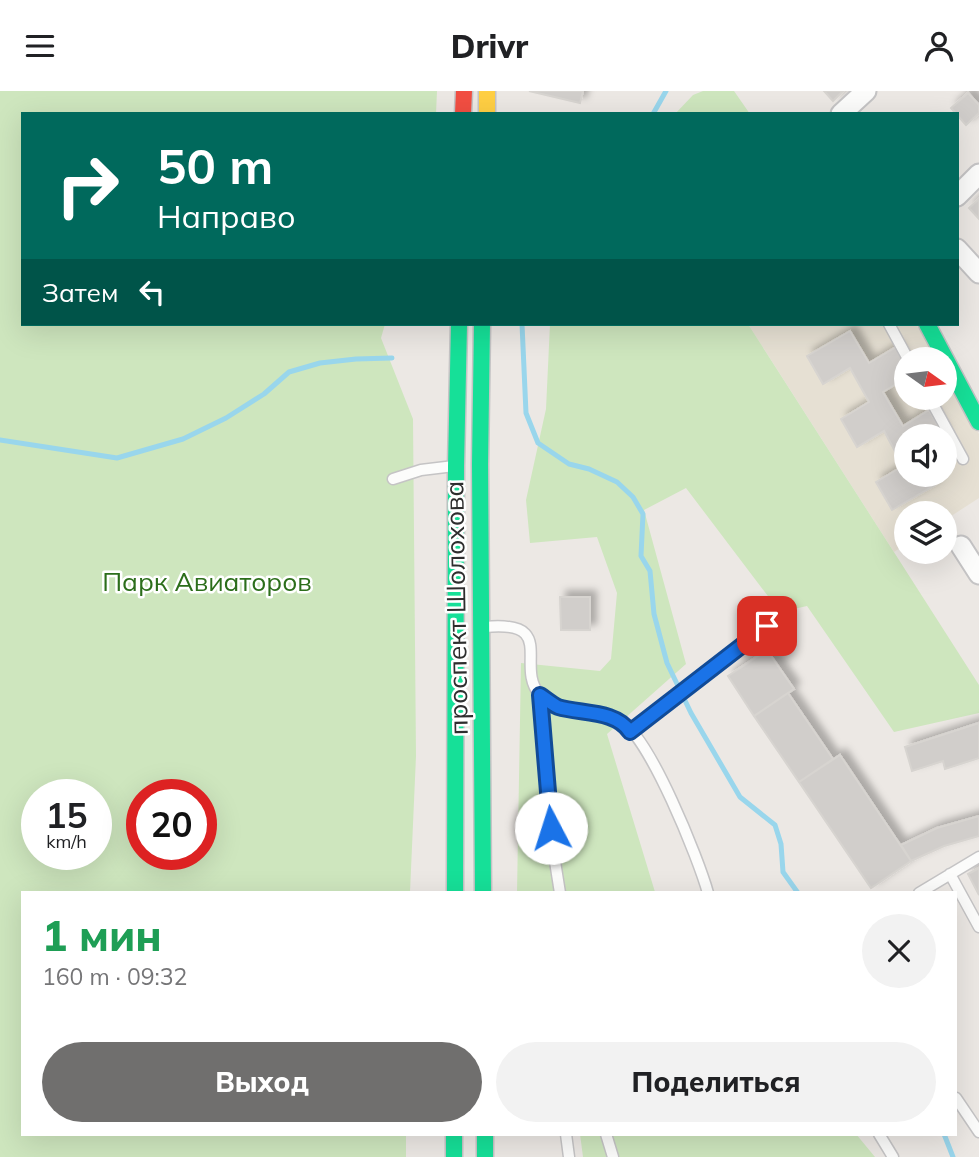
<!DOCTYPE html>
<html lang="ru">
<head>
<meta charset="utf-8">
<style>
	:root { --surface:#fff; --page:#f2f2f2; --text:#202124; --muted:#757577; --accent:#706f6e }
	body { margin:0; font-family:Mulish,sans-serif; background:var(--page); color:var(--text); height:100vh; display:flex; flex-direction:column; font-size:26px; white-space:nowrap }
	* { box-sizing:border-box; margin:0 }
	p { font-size:23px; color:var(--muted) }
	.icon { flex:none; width:38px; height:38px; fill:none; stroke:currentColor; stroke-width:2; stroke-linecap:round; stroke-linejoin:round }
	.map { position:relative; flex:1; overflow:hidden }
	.drawer { position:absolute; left:21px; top:800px; width:936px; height:245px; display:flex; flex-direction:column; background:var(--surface); border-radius:0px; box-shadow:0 7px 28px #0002 }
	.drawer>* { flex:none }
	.guide { position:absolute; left:21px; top:21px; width:938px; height:214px; border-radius:0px; box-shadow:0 7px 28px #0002; background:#00695c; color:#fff; overflow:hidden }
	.needle { width:46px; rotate:104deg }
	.fabs { position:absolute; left:894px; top:256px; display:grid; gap:14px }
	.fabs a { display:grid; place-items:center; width:63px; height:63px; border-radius:50%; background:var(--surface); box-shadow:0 7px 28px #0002; font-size:35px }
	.speed { position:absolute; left:21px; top:688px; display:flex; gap:14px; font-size:35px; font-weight:700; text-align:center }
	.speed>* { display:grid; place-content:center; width:91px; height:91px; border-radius:50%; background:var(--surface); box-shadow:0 7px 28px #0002; line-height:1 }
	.speed small { font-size:18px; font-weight:400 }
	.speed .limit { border:10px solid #d22; background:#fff; color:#111 }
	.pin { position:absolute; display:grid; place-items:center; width:60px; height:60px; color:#fff; margin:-30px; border-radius:14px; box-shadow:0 4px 10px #0006 }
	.me { position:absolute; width:77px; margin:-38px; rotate:355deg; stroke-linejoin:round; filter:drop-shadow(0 0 5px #0008) }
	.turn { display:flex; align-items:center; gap:24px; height:147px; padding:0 21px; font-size:32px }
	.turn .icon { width:91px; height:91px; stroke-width:2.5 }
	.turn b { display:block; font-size:49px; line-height:60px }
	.then { display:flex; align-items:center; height:66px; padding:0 21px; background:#0003; gap:14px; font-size:26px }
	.round { display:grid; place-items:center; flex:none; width:74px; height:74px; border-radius:37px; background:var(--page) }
	.overview { display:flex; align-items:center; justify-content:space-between; height:119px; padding:0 21px }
	h1 { font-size:42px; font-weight:800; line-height:52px; color:#1e9e55 }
	.action { display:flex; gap:14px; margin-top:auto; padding:14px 21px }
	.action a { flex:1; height:80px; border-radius:42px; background:var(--accent); color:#fff; font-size:28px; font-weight:800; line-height:80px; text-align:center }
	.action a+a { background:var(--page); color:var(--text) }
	header { display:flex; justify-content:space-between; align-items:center; height:91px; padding:0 21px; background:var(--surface); font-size:32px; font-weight:800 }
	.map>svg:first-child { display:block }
</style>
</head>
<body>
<header><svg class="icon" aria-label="menu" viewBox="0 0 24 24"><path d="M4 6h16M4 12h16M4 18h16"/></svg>Drivr<svg class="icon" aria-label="person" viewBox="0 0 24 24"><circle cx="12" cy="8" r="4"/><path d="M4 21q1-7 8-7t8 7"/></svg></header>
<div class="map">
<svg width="979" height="1066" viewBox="0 0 979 1066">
	<defs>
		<filter id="shadow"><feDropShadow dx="6" dy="-6" stdDeviation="3.5" flood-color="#0004"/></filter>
	</defs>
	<rect width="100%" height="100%" fill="#ece8e4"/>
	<path fill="#e6e0d3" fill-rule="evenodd" d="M748 233H916L936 268H906V306H945V284L979 343V407L945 429V422H906V453L894 461ZM906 345H945V383H906Z"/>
	<path fill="#cee6be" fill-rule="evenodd" d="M0 0H437L436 23H23V233H385L381 247 413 328 416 665 410 801 23 802V1043H406V1066H0ZM37 704H96V763H37ZM142 704H201V763H142Z
		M703 0H734L750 23H675L693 4Z
		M550 233H748L979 594V622L894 641 807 515 780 521 686 397 644 419 686 573 607 643 655 801 517 802 521 572 600 580 611 568 617 502 597 446 530 452 526 409 546 318Z
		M580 1043H856L875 1066H583Z"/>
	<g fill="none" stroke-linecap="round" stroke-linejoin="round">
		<path stroke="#99d6ec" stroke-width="5" d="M653 23 666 0
			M522 233 526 322 538 352 569 373 589 378 617 391 633 406 643 423 641 465 650 480 654 523 667 572 691 622 740 706 775 734 781 753 783 781 798 802
			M0 349 117 367 183 348 226 327 264 303 289 281 320 272 356 268 392 267
			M944 1043 953 1066"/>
	</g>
	<path fill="#d1cecb" stroke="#d7d4d0" stroke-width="2" filter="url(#shadow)" d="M529 0H583L580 12Z
		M824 0H843L833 10Z
		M968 2 979 14V22L966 34 951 17Z
		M979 108V128L969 117Z
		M850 240 869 272 896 256 906 276V287L883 301 903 335 929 319 944 345H906V383H929L935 394 892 419 876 391 903 375 884 340 857 356 841 328 869 311 850 277 823 293 807 265Z
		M560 506H590V539H561Z
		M767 559 794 598 754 625 728 585Z
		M788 602 833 668 799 691 754 625Z
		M979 632V667L945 678 943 670 912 680 905 656Z
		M840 664 911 770 871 797 799 691Z
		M979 725V745L944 755 911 770 901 754 937 737Z
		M979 777V804L968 783Z"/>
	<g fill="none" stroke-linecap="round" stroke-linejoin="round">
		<g stroke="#c5c4c5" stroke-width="13">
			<path id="lane" d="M889 233 908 268
				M929 306 963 368
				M393 388 421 379 454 375
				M485 536C559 529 514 575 540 604 560 625 596 619 621 631 649 644 699 769 708 802
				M540 603 554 764 560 802
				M630 641 767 535
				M950 783 979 836
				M919 802 979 766
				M956 1007 979 1041
				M566 1043 569 1066
				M606 1043 613 1066
				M879 1043 893 1066"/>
		</g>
		<g stroke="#c5c4c5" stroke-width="23">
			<path id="street" d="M841 23 866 0
				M957 105 979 83
				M957 158 979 182
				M961 455 979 483"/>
		</g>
		<g stroke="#c5c4c5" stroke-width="19">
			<path id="fast" d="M482 233 480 373 483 802
				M927 233 979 331
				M455 802 456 375 459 233
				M454 1043V1066
				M485 1043V1066"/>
		</g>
		<g stroke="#c5c4c5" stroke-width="19">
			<path id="slow" d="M487 0V23"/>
		</g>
		<g stroke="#c5c4c5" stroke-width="19">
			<path id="jam" d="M463 23 464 0"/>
		</g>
		<use href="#lane" stroke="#fcfcfb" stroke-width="10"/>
		<use href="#street" stroke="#fcfcfb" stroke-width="19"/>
		<use href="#fast" stroke="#16e098" stroke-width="16"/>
		<use href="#slow" stroke="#ffcf43" stroke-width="16"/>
		<use href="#jam" stroke="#f24e42" stroke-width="16"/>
	</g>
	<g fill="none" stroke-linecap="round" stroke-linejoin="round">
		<g stroke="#114b97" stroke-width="18">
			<path id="route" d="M551 737 540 604C546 608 552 613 558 616 581 623 616 619 630 641L767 535"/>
		</g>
		<use href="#route" stroke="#1a73e8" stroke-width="12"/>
	</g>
	<g text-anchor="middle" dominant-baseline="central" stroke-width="5" stroke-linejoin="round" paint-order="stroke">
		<g font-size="26" fill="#2c6e1b" stroke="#fff">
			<text x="207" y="490">Парк Авиаторов</text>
		</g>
		<g font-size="26" fill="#2e2e2e" stroke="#fff">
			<text transform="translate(456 517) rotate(-91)">проспект Шолохова</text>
		</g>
	</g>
</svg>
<div class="fabs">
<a><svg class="needle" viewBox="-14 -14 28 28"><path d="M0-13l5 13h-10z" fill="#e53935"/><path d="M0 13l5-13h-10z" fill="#757577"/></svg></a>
<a><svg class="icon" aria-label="sound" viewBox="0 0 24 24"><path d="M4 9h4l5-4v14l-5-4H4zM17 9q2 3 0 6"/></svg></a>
<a><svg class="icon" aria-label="layers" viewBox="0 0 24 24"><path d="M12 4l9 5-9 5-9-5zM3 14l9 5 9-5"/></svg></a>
</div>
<div class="speed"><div>15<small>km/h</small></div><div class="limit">20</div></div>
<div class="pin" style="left:767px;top:535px;background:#d93025"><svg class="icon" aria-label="arrive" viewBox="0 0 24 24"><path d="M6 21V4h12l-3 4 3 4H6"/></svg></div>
<svg class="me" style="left:551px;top:737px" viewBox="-20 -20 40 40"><circle r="19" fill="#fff"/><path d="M0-13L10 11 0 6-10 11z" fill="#1a73e8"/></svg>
<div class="guide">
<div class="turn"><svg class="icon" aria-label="right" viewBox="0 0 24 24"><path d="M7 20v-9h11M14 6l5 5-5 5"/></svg><div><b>50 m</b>Направо</div></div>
<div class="then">Затем<svg class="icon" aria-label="left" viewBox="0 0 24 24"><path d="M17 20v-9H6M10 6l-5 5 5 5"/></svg></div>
</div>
<section class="drawer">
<div class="overview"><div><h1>1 мин</h1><p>160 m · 09:32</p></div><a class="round"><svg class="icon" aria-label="close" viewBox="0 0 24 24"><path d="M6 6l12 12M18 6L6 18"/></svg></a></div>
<div class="action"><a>Выход</a><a>Поделиться</a></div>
</section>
</div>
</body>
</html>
